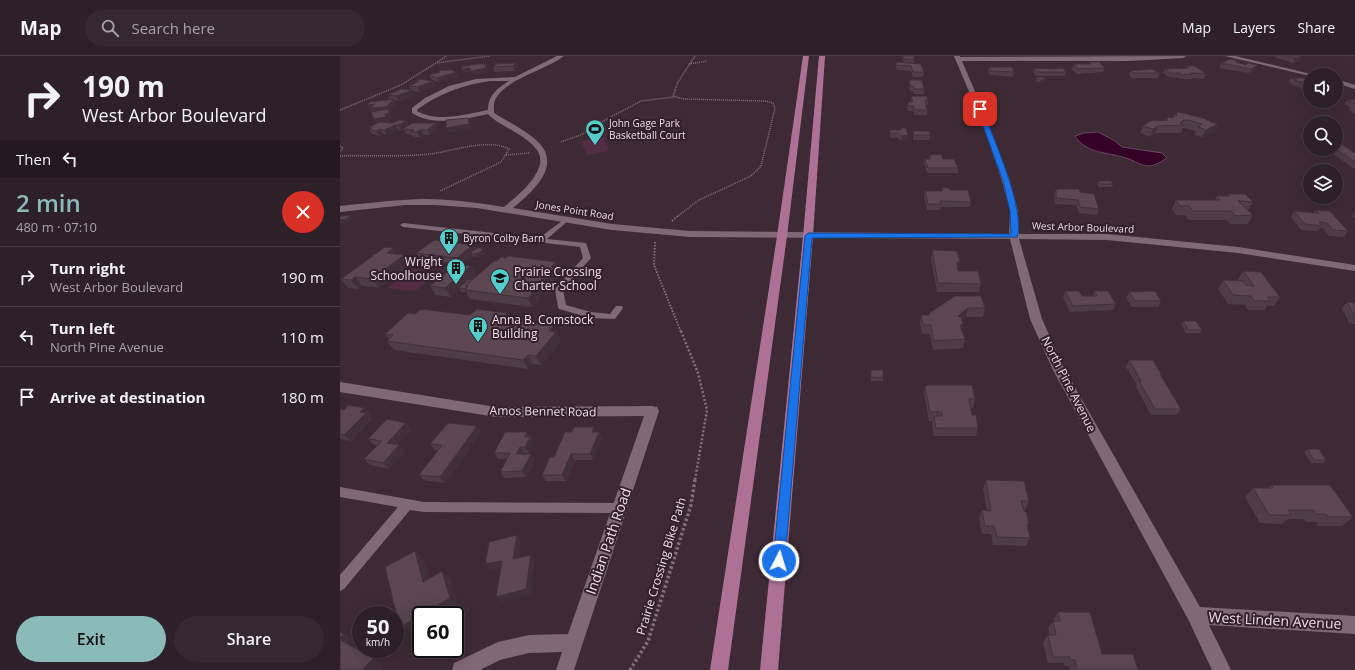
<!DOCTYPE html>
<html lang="en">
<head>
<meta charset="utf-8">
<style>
	:root { --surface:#2e2028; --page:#362830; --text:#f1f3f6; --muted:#a7a3a8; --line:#493e45; --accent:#8bbbb9 }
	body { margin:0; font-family:"Open Sans",sans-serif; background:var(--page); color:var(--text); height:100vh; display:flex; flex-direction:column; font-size:15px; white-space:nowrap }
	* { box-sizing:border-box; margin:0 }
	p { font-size:13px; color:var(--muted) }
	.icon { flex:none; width:22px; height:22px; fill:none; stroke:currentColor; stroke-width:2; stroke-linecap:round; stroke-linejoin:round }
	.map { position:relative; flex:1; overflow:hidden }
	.details { display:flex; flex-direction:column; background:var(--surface); width:340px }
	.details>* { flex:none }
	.banner { background:#2e2028; color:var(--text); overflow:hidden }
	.controls { position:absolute; left:963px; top:12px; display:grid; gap:8px }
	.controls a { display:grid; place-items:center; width:40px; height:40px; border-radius:50%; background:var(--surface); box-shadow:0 4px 16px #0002,0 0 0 1px var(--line); font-size:20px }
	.speed { position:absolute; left:12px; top:550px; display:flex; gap:8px; font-size:20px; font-weight:700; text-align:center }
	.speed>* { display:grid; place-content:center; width:52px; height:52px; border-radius:50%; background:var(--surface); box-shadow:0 4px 16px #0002,0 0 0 1px var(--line); line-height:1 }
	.speed small { font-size:10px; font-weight:400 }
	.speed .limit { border:2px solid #111; border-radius:6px; background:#fff; color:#111 }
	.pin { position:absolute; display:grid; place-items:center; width:34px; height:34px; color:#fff; margin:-17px; border-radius:8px; box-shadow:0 2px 6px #0006 }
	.me { position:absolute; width:44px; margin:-22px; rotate:5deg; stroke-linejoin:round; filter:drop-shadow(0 0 3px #0008) }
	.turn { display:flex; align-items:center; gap:14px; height:84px; padding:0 16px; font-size:18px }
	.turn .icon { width:52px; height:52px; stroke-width:2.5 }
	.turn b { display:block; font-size:28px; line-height:34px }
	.then { display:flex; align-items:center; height:38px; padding:0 16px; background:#0003; gap:8px; font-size:15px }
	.round { display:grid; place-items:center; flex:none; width:42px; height:42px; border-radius:21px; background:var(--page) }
	.overview { display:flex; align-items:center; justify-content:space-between; height:68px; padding:0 16px }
	h1 { font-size:24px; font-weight:600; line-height:30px; color:var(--accent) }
	.cta { display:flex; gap:8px; margin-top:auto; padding:8px 16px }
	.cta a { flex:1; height:46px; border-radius:24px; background:var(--accent); color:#111; font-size:16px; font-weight:600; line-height:46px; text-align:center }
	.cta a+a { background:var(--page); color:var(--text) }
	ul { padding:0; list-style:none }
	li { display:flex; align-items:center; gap:12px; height:60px; padding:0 16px; border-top:1px solid var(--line) }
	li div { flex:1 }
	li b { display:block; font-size:15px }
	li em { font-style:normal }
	header { display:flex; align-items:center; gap:24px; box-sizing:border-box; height:56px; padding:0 20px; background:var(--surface); border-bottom:1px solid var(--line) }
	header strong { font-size:19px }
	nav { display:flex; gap:22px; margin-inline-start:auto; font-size:14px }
	.search { width:280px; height:36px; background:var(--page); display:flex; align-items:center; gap:10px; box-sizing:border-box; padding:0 14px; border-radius:22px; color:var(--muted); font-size:15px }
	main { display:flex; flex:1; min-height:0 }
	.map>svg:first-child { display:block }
</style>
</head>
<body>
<header>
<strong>Map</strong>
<div class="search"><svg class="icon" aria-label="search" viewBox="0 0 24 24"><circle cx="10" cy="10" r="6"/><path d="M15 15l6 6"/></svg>Search here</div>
<nav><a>Map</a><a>Layers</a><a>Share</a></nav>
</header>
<main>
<section class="details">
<div class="banner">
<div class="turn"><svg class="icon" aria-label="right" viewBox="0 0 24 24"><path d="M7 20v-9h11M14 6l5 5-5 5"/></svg><div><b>190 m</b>West Arbor Boulevard</div></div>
<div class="then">Then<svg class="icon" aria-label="left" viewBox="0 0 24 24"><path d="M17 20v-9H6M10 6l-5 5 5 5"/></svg></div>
</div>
<div class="overview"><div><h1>2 min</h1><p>480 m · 07:10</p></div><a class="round" style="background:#d93025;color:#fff"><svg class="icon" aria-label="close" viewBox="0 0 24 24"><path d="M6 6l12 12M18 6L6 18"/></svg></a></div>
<ul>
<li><svg class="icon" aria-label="right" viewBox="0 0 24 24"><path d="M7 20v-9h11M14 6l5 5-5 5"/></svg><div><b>Turn right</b><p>West Arbor Boulevard</p></div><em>190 m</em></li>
<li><svg class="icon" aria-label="left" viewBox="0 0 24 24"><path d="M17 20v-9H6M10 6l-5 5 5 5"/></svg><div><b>Turn left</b><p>North Pine Avenue</p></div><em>110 m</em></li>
<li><svg class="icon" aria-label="arrive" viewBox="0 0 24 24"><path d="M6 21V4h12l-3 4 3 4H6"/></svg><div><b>Arrive at destination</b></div><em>180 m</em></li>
</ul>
<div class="cta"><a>Exit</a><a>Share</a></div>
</section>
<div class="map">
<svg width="1015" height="614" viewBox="0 0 1015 614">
	<rect width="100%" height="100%" fill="#3d2a35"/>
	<path fill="#522d44" d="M264 81 269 95 247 99 241 85Z
		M71 213 98 217 75 235 47 232Z"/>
	<path fill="#350026" stroke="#6c4360" d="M758 76 775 85 782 91 822 97 827 102C822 105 815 110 809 110 800 110 794 104 786 102 768 96 746 98 735 80L744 77Z"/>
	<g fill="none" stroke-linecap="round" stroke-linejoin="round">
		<path stroke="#81717a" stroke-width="1.5" stroke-dasharray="1 1" stroke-linecap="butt" d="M97 6 107 0
			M349 8 367 5
			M0 54 61 29 96 7 150 0
			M221 86 243 78 252 71 301 45 334 41
			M0 90 3 92 0 96
			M166 99 189 97
			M0 100C30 99 61 101 90 98 113 95 148 82 169 93L161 106 100 135
			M338 160 359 144 411 120 421 110 435 52 433 47 425 45 344 43 333 40 338 26 355 0"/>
		<path stroke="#81717a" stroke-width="2" stroke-dasharray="1.5 1.5" stroke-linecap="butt" d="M332 165 339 159
			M315 186 314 209 341 276"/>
		<path stroke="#81717a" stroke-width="2.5" stroke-dasharray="2 2" stroke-linecap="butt" d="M341 275 358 317 367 354 355 424"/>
		<path stroke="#81717a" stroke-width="3.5" stroke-dasharray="2.5 2.5" stroke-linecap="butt" d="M290 614 308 585 351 449 355 423"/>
		<path fill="#806976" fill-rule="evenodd" d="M226 162 229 164 228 165 207 183 246 187 251 202 223 233 226 249 251 256 270 258 276 250H282L283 252 275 263 251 262 219 253 218 251 215 233 243 202 240 191 63 171 60 169 63 167 199 182Z
			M0 431 84 446 279 447 283 448 285 452 283 456 279 457 84 456 70 454 4 533 0 535V519L58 451 0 441Z"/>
		<path fill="#806976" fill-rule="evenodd" d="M217 0H224C206 14 168 22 156 42 153 47 154 52 154 57 168 66 184 73 196 84 224 109 193 135 173 152L272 168 350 175 669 178 670 155 662 125 642 66 614 0H620V1L846 0 843 2 790 5H622L648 66 670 125 678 155 679 178H767L898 191 1015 209V215L898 197 767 184 679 183 702 263 724 312 860 551 1015 560V578L869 569 891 614H872L849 565 712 312 690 263 670 183 350 181 272 174 137 152 95 149H65L0 156V150C21 148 43 145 64 144 97 141 132 146 164 151 177 140 211 114 197 94 191 86 182 80 173 75 165 70 154 65 148 58 124 63 94 71 72 57V52L85 42 109 30 136 23 175 21ZM150 25H169C158 32 148 39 148 54 127 58 97 67 77 55L78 53C100 37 123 29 150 25Z
			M885 0H895L975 19H970V20Z
			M996 23 1015 29V33L996 27Z
			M0 326 156 351 312 350 317 351 319 355 234 614H216L222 596 189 597 160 604 140 614H112L114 607 158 586 189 579 228 578 304 360 156 361 0 336Z"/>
		<path fill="#ac7195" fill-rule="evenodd" d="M463 0H469L447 180 388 614H370L437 180Z
			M479 0H485L473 180 438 614H420L463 180Z"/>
	</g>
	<path fill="#4e3c47" d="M562 0H574V7L584 16 583 21H573L571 15 557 14 556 11V6L564 7Z
		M931 0H958L962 1 959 5 953 7Z
		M899 5 898 7 906 9H918L916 14 909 17 879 12 881 7Z
		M749 6 765 12 763 16 737 18 732 13 734 8H749Z
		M176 7 177 12 175 15 154 16 153 11Z
		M846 10 866 18 864 23 852 22V23H840L838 22 828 21 823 17 825 13 845 12Z
		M649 11 674 15 673 21 651 19 648 15Z
		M694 12 726 16 725 20H696L693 16Z
		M97 15 119 21 99 26 92 24 89 19 98 17Z
		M790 15 820 17 818 22H792L789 19Z
		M696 22 706 25 700 26 696 25Z
		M951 22 970 25 963 34 959 31 952 29V28L949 26Z
		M569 24 584 33V38H574L573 35H570L569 29Z
		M76 25H93L96 30 80 36 73 35 75 39 59 45 54 44 56 48 49 55 52 62 48 63 49 66 44 67H52L67 65 69 69 96 67 98 72 90 79H83L80 81H74L72 79 66 78 64 73 61 74H59L47 79 43 78 39 80 32 78 28 73H30L29 71 37 68 34 63 33 56 32 54H30L27 49 50 44 48 39 70 34 69 30 77 26Z
		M571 40 588 44V49H586L587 54V59H574L573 55H568L567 51 568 46H571Z
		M1015 43V57H1014L1009 54 1010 51 1004 48 1007 44Z
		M835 58 867 64 871 65 870 66 878 68 875 76 862 81 854 79 856 75 843 72 841 77H815L810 81 800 77 803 70 825 64 826 63 832 62 833 61Z
		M561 72 568 84 561 85 558 82H550V74H561Z
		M573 75 590 79 589 84H573Z
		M996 87 1015 97V112H1013L986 93H996Z
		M590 99 603 103 618 112V117H588L584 108 585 103H588L589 100H590Z
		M758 125 773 128 772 131H759L757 128Z
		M602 132 610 134 631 146 630 151H601L600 154H587L584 140 585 135H601Z
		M716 133 740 136 759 153 757 159 739 157 736 149 715 148 714 138Z
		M888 138 913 146 908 154H907L913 159 908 168H891L886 164H849L845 159H836L832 153 836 144H875L877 140H887Z
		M975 154 1008 175 1004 181 989 180 983 172H980L978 175 961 174 951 161 954 155 973 157Z
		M1015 155V163L1012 160Z
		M133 189 136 193 142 192 144 198 138 201 133 200 132 199 121 208 80 203 76 197Z
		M592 194 619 214 618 215 641 228 639 236H597L591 203Z
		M57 198 64 199 70 208 39 232 22 230 18 233 8 232 1 223Z
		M131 210 136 218 131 224H132L220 214 217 217 219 220 198 242 196 249 192 251 130 243 126 236H121L120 233 111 241 96 239 90 230Z
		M903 215 940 241 934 250H927L924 254H908L905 249 888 248 878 233 883 224H898Z
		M725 235 742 240H753L754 235 776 248 773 254 730 256 723 241Z
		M789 236 821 245 818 251H792L786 242Z
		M615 240 645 252 643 261H626L622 265 623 269 622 274 625 283 623 292 593 294 590 278H582L580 268 581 259H589V257Z
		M1007 246 1015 247V268L1009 267 1002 252Z
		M167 257 171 264 218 279 221 285 201 309 193 308 188 313 54 294 47 285 49 283 45 278 75 258 130 259Z
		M231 262 232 265 228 269 222 268 221 264Z
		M843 265 862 274 860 277H846L841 268Z
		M789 304 821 318V320L841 353 837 359H811L796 331 797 329 786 311Z
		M531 314 543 322V325H531Z
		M585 329 635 343 633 352H631L632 359 638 372 636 380H594L592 369 593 365H589L584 338Z
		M25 352 31 358 29 360 32 363 11 385 0 383V353L4 354Z
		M72 373 57 388 65 395 49 413 30 409 24 403 37 389H34L28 383Z
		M142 376 105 427 84 424 79 419 98 394H95L90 388Z
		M257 376 262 382 253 404H235L226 425H206L202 419 214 401Z
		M191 382 194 387 189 397H184V398H191L195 404 186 421 165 422 160 416 167 403H158L154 397Z
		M967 393 986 404 983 407H971L964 396Z
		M646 424 689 445 685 454H684L689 468 688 471 690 482 686 490 653 489 651 478H642L639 463 642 454 647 455 643 433Z
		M931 429 1013 461 1002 470H978L976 466H966L963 463H948L942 468 920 467 905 441 913 432H928Z
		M718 556 762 598 798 614H730L729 610H725L724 607H708L703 586 708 579H710L708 572 713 565V564Z"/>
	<path fill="#403139" d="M962 1 959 5 953 7 955 2Z
		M176 7 177 12 175 15 173 10Z
		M145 8 148 17 133 19 132 16 124 17 122 13Z
		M918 9 916 14 909 17 911 13Z
		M117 16 119 21 99 26 97 22Z
		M706 23V25L700 26V24Z
		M93 25 96 30 80 36 78 31Z
		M970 29V34H963L966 30Z
		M73 34 75 39 59 45 56 40Z
		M54 43 56 48 49 55 52 62 48 63 49 66 37 68 34 63V57L32 54H30L27 49Z
		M128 62 131 67V73L109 77 106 72Z
		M67 65 70 70 61 74 58 69Z
		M96 67 98 72 90 79 87 74Z
		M878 68 875 76 862 81 866 74Z
		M56 69 59 74 47 79 44 74Z
		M818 70 815 77 810 81 813 73Z
		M40 73 43 78 39 80 36 75Z
		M80 74 83 79 80 81 77 76Z
		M568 79V84L561 85 562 80Z
		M10 159 12 162 9 166 0 167V164Z
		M133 189 137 195 131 197 132 199 121 208 117 202Z
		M53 192 59 201 47 197Z
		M142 192 144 198 138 201 136 198Z
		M64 199 70 208 39 232 32 223Z
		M620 205 619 214 615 216 617 207Z
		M216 206 220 214 217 217 219 220 198 242 196 249 192 251 187 242 193 233 211 211Z
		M131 210 136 218 120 233 119 232 120 233 111 241 105 232Z
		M15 221 22 230 18 233 11 224Z
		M628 252 626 261 616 269 618 260Z
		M167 257 172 266 161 263Z
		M231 262 232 265 228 269 227 266Z
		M213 270 221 285 201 309 196 300 209 275Z
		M188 299 193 308 188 313 183 304Z
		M25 352 31 358 29 360 32 363 11 385 4 379 20 356Z
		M66 367 72 373 53 393 47 387Z
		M137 370 142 376 105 427 100 421Z
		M254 371 257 377 252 376Z
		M187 376 194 387 189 397 185 391V381Z
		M259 376 262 382 253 404 250 398Z
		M59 389 65 395 49 413 43 407Z
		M180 391 184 397 181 404 176 398Z
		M191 398 195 404 186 421 182 415Z
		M231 398 235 404 226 425 222 419Z
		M177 479 181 485 178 509 173 503Z
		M75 495 84 503 93 534 83 526Z
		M191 499 195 505 191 538 161 546 156 541Z
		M162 505 167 510 151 514 145 508Z
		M102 515 111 523 119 549 103 559H81V572L73 577 62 570 64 569 58 565Z
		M0 575 17 585 12 589 44 610 41 614H24L23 613 0 583Z"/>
	<path fill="#5b4652" stroke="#403139" d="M563 0H574V3H564Z
		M947 0H958L962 1 955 2Z
		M890 3 899 5 896 6 906 9 908 7 918 9 911 13 881 7Z
		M556 6 581 8 584 16H573L571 10 557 9Z
		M749 6H759L765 12 738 13 734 8H751Z
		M176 7 173 10 153 11 156 8Z
		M136 8H145L146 12 131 15 130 12 122 13V11Z
		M846 10H855L866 18 851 17 853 18 841 19 840 17H830L825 13 849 12Z
		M649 11H672L674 15H673L674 16 651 15Z
		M694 12 715 13 723 12 726 16H697Z
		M812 13 820 17H793L790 15Z
		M102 14H111L117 16 97 22 89 19 100 16 97 15Z
		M702 21 706 23 700 24 696 22Z
		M951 22H963L970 25V29L966 30 962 26 954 25 957 24Z
		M80 23 93 25 78 31 69 30 79 25H76Z
		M569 24H582L584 33H574L573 30H570Z
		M61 33 73 34 56 40 48 39Z
		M571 40H587L588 44H585L587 54H574V50H569L568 46H573Z
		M54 43 46 51 31 52 35 48 27 49 30 46Z
		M1015 43V47L1007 44Z
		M48 53 49 57 45 58 46 61 34 63 31 56Z
		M838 56 867 63 866 64 871 65 870 66 878 68 866 74 858 71 862 68 849 64H844L840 67 844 69 818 70 813 73 803 70 810 65 827 64H828L826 63 829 61 832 62 837 59 835 58Z
		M128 62 129 68 106 72V64Z
		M60 64 67 65 58 69H56L44 74 40 73 36 75 28 73 32 72 29 71 40 66 52 67Z
		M72 67H96L87 74H80L77 76H71L74 74 63 73Z
		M561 72H566L568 79 562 80 558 77H550V74H561Z
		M573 75H589L590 79H574Z
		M996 87H1000L1015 97V106L996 93Z
		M601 98 603 103H614L618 112H588L585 103H590L589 100H591L590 99Z
		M758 125H771L773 128H760Z
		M602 132H609L610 134H628L631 146 600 145 601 148H588L585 135H603Z
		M716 133H739L740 136 754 138 759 153 740 151 738 144 716 142Z
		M888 138H905L913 146 898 145 913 159 896 160 891 155H853L849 150H840L836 144H880L877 140H890Z
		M975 154 990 155 1008 175 993 174 987 167 979 166 982 170 965 168 954 155 979 157Z
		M10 159 7 163 0 164V160Z
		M94 184 133 189 117 202 76 197Z
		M45 191 53 192 47 197 64 199 32 223 15 221 11 224 1 223Z
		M138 192H142V195L136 198 131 197 133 194Z
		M592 194 617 195 620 205 617 207 618 215H638L641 228 598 227Z
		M168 200 216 206 211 211H215L193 233 191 240 187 242 125 234 128 230H125L154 205H157L161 201 165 202Z
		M117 208 131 210 105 232 90 230Z
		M903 215 921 216 940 241H927L931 245H914L911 240 893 239 883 224 902 225 906 229 914 230Z
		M129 223 132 224 125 230 127 232 125 233 119 232Z
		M725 235H739L742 240H757L754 235H768L776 248 733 250Z
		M815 235 821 245H795L789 236Z
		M615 240H641L645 252H628L618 260 621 261 623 269H620L625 283 594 285 591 269H583L581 259H590L589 257Z
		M1007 246 1015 247V261Z
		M81 253 130 259 137 253 167 257 161 263 213 270 209 275 216 276 196 300 188 299 183 304 47 285 53 279 45 278 68 257 75 258Z
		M224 261 231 262 227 266 221 264Z
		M843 265H856L862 274H848Z
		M789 304H813L821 318H820L841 353H815L799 325H801Z
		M531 314H543V322L531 321Z
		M585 329H632L635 343H629L632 359H636L638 372H596L594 360H602V356H590Z
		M8 349 25 352 20 356 26 357 4 379 0 378V353L4 354Z
		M47 363 66 367 47 387 59 389 43 407 24 403 42 385 28 383Z
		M108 367 137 370 100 421 79 419 102 389 90 388Z
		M234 371H254L252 376H259L250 398H231L222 419H202L210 401H214L225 376H232Z
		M165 376H187L185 381H190L185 391H180L176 398H191L182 415 160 416 170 397H154Z
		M967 393H979L986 404H974Z
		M646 424 684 425 689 445H681L684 455H686L689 468H687L690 482 657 481 654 470H645L642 454 651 455Z
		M931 429H990L1013 461H988L986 458H976L973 454H948L951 459H929L913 432H933Z
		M177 479 173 503 191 499 186 533 156 541 162 505 145 508 149 486Z
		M75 495 83 526 102 515 110 542 62 570 61 564 58 565 45 511Z
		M718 556H750L762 598H793L798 614H737L735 604H730V601H713L708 579H716L713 565H720Z
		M0 576 4 578 0 582Z
		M0 583 33 603 23 613 24 614H0Z"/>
	<path fill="#1a73e8" stroke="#114b97" d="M640 52 642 53C653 81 686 155 677 181L472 182 445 505 443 510 439 511 435 510 433 505 465 180 468 177 671 178 670 155 663 125 637 53Z"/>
	<defs>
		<g id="stadium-pin" transform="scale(1)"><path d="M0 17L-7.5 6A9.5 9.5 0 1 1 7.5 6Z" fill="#53cdcb" stroke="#32202b"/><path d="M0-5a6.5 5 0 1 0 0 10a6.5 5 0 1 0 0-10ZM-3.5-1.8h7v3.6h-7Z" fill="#111"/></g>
		<g id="building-pin" transform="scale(1)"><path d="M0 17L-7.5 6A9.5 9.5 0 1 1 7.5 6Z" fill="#53cdcb" stroke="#32202b"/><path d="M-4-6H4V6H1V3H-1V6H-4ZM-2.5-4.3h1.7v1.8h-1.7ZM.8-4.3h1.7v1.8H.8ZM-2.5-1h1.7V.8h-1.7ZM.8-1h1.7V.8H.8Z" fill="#111"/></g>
		<g id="school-pin" transform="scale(1)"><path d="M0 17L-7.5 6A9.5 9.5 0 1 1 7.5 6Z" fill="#53cdcb" stroke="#32202b"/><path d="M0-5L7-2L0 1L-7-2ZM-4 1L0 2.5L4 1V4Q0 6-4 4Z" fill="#111"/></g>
	</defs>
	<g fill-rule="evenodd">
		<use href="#stadium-pin" x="255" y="73"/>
		<use href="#building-pin" x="109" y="182"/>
		<use href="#building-pin" x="116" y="212"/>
		<use href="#school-pin" x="160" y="222"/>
		<use href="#building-pin" x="138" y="270"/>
	</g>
	<g text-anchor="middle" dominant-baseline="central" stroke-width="4" stroke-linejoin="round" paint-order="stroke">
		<g font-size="10" fill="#ecdfe6" stroke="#32202b" text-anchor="start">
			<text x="269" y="67">John Gage Park<tspan x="269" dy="12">Basketball Court</tspan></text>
			<text x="123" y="182">Byron Colby Barn</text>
		</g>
		<g font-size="10" fill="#ecdfe6" stroke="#32202b">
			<text transform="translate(235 154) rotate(9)">Jones Point Road</text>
			<text transform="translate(743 171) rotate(2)">West Arbor Boulevard</text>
		</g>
		<g font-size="12" fill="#ecdfe6" stroke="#32202b" text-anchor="start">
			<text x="102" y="205" text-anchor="end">Wright<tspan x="102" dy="14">Schoolhouse</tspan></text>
			<text x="174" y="215">Prairie Crossing<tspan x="174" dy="14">Charter School</tspan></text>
			<text x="152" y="263">Anna B. Comstock<tspan x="152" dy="14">Building</tspan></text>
		</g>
		<g font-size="12" fill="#ecdfe6" stroke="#32202b">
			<text transform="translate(729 328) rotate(63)">North Pine Avenue</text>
			<text transform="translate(203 355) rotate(1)">Amos Bennet Road</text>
			<text transform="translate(321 510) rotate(-73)">Prairie Crossing Bike Path</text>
		</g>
		<g font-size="14" fill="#ecdfe6" stroke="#32202b">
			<text transform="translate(268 485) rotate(-71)">Indian Path Road</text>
			<text transform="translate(935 564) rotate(3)">West Linden Avenue</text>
		</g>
	</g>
</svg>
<div class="controls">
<a><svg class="icon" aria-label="sound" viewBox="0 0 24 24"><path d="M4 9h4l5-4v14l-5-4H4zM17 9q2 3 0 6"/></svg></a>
<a><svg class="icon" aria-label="search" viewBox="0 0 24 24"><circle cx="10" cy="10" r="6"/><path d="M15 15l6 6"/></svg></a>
<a><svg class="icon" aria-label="layers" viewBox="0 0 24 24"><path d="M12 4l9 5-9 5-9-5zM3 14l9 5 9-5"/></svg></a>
</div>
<div class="speed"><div>50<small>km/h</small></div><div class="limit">60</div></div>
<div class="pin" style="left:640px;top:53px;background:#d93025"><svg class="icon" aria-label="arrive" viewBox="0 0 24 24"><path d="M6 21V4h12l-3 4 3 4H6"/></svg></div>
<svg class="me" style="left:439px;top:505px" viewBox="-20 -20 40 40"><circle r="17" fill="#1a73e8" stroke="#fff" stroke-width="3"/><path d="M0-11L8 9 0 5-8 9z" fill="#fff"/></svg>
</div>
</main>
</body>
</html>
